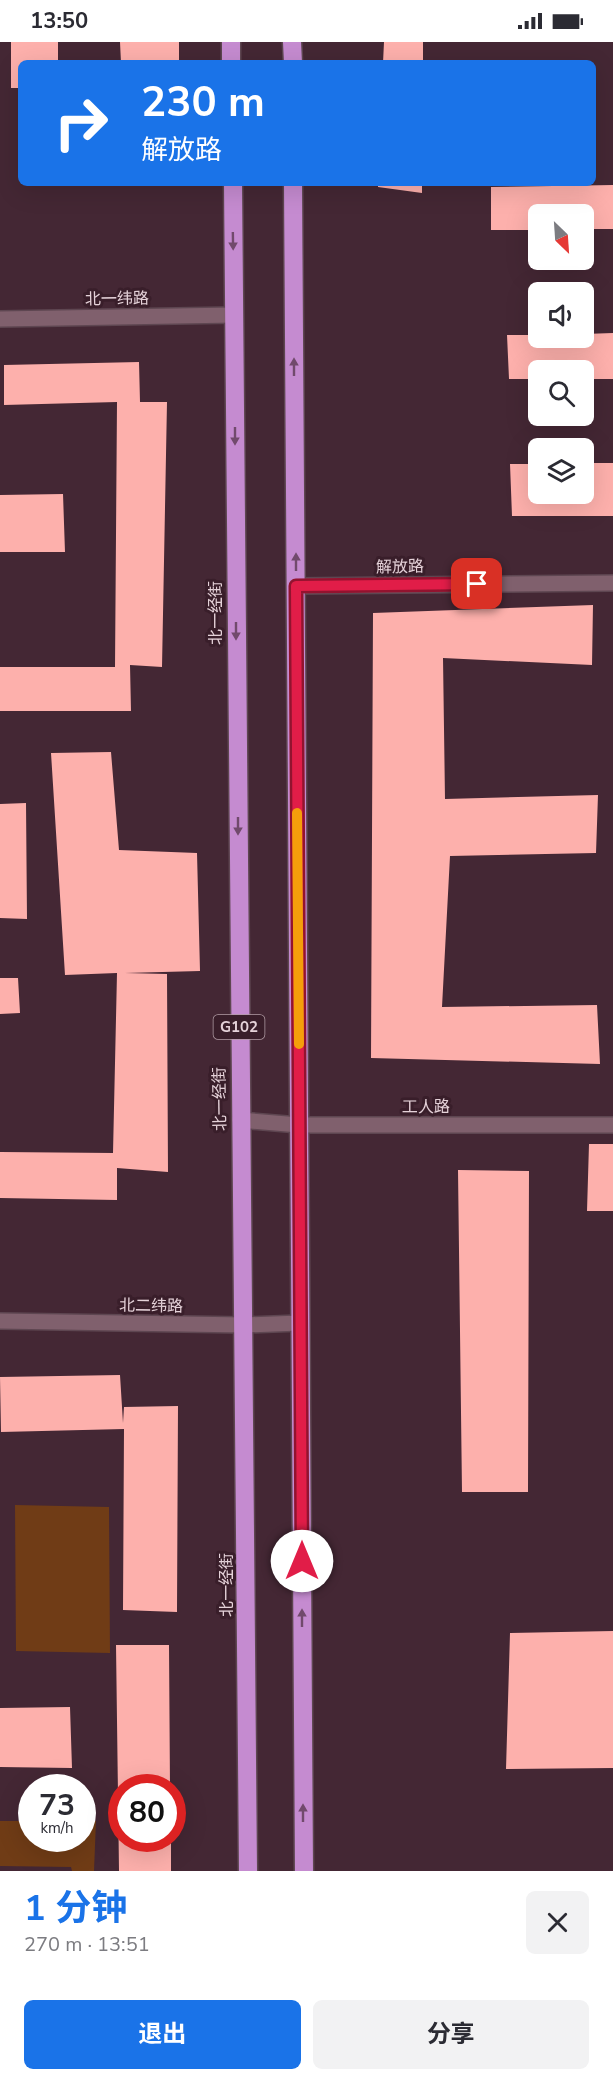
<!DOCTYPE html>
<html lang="zh">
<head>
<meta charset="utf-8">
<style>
	:root { --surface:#fff; --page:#f2f2f3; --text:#2b2b33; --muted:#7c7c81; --accent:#1a73e8 }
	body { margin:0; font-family:"Nunito Sans","Noto Sans SC",sans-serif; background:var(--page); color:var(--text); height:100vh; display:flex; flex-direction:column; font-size:22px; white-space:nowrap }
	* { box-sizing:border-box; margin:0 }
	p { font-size:20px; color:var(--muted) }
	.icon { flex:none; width:33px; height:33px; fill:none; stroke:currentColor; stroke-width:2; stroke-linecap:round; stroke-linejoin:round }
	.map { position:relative; height:1829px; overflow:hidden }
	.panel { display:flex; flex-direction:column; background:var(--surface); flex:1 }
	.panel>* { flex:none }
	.guide { position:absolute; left:18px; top:18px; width:578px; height:126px; border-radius:9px; box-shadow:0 6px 24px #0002; background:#1a73e8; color:#fff; overflow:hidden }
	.needle { width:39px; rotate:155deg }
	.buttons { position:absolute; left:528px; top:162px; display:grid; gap:12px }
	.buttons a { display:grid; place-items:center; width:66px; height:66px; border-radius:9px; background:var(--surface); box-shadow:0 6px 24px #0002; font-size:30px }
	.speed { position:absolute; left:18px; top:1732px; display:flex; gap:12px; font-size:30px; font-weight:700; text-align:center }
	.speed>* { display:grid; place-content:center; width:78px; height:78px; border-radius:50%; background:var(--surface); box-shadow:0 6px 24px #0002; line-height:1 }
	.speed small { font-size:15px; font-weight:400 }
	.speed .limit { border:9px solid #d22; background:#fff; color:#111 }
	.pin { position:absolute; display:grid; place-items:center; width:51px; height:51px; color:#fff; margin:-26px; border-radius:12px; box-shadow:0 3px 9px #0006 }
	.me { position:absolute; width:66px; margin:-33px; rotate:0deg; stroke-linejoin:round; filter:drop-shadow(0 0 4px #0008) }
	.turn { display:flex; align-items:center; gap:21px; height:126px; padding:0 24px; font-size:27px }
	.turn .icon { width:78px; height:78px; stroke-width:2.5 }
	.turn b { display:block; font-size:42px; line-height:51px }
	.round { display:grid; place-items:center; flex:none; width:63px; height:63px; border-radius:9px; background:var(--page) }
	.head { display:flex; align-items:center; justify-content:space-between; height:102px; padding:0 24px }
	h1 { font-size:36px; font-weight:700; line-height:45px; color:var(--accent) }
	.button { display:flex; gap:12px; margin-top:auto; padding:12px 24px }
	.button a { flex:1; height:69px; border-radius:9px; background:var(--accent); color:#fff; font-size:24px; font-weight:700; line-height:69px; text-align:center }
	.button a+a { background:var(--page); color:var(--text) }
	.status { display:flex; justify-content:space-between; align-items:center; height:42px; padding:0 30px; background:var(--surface); direction:ltr }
	.status svg { height:16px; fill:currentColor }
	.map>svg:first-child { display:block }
</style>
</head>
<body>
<div class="status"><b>13:50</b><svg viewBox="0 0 49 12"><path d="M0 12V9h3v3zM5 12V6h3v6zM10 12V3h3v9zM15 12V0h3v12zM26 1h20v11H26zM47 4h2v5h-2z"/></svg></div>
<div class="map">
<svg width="613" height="1829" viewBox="0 0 613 1829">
	<rect width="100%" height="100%" fill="#442734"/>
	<path fill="#703c16" d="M15 1463 109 1465 110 1611 16 1609Z
		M0 1779H31L32 1797H82L83 1779H96L94 1829H72L71 1825 0 1824Z"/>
	<path fill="#fdb0ac" d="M11 0H58V21H21V46H11Z
		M120 0H179V21H121Z
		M384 0H423V21H383Z
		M378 141H422V151L378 145Z
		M613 143V187H584V172H538V188H491V145Z
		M613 291V337H584V328H538V337H509L507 293H538V296H584V292Z
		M139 320 140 360H167L162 625 130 623 131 669H0V625H115L117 360 4 363V323Z
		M584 421H613V474H512L510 422H538V452H584Z
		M63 452 65 510H0V453Z
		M593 563 592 623 443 616 445 757 598 753 596 811 450 814 442 965 597 963 600 1022 371 1016 373 571Z
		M111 710 119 808 197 811 200 929 125 931 167 932 168 1130 117 1126V1158L0 1156V1110L113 1111 117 931 65 933 51 711Z
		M26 761 27 877 0 876V762Z
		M0 936H18L20 971 0 972Z
		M589 1102H613V1169H587Z
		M458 1128 529 1129 528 1450H462Z
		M120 1333 123 1381 124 1365 178 1364 177 1570 123 1568 124 1387 1 1390 0 1335Z
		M613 1589V1726L506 1727 510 1591Z
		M116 1603H169L170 1746H122V1797H171V1829H119Z
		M70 1665 72 1726 0 1725V1666Z"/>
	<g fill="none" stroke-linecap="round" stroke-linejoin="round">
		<g stroke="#5e4651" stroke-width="18">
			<path id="minor" d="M0 277 234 273
				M296 544 613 541
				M240 1078 299 1083H613
				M0 1279 244 1283 300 1281"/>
		</g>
		<g stroke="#5e4651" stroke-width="21">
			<path id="highway" d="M231 0V21
				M292 0 293 21
				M233 141 248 1829
				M293 141 304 1829"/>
		</g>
		<use href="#minor" stroke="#80606d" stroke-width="15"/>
		<use href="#highway" stroke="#c58bd0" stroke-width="18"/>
	</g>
	<defs><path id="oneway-solid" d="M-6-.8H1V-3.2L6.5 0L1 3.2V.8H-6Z" transform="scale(1.5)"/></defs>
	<g fill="#714a6c">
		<use href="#oneway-solid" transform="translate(233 199) rotate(89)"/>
		<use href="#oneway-solid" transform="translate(294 325) rotate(-90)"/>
		<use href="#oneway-solid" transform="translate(235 394) rotate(90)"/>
		<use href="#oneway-solid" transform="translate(296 520) rotate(-90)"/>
		<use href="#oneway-solid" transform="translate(236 589) rotate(90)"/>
		<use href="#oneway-solid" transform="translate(238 784) rotate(90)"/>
		<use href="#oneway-solid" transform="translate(302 1576) rotate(-90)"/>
		<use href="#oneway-solid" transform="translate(303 1771) rotate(-90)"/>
	</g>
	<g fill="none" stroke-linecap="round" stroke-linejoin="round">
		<g stroke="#92132f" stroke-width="15">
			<path id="route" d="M302 1519 296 544 477 542"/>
		</g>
		<use href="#route" stroke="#e11d48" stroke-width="10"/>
		<path stroke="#f59e0b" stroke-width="10" d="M297 771 299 1002"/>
	</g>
	<g text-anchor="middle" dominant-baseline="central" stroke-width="6" stroke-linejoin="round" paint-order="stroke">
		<rect fill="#391e2a" stroke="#b19ca4" stroke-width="1.5" x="213.5" y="973" width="51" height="24" rx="4.5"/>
		<g font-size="15" font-weight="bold" fill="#e5d2d9">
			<text x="239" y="985">G102</text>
		</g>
		<g font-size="16" fill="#e5d2d9" stroke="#391e2a">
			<text transform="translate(117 257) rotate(-1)">北一纬路</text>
			<text transform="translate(400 525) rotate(-1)">解放路</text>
			<text transform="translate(216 571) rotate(-90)">北一经街</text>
			<text transform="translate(220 1057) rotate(-91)">北一经街</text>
			<text x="426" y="1065">工人路</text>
			<text transform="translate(151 1264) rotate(1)">北二纬路</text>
			<text transform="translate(227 1543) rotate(-90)">北一经街</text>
		</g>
	</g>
</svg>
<div class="buttons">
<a><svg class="needle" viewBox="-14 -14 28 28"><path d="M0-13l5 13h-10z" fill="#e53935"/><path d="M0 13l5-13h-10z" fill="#7c7c81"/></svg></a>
<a><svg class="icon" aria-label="sound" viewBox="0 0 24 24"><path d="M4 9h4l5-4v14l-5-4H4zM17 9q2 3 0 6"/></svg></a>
<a><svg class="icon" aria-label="search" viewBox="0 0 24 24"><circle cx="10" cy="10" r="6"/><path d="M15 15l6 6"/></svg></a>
<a><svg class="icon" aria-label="layers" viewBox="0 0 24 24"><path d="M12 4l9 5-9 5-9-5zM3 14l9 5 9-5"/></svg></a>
</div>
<div class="speed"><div>73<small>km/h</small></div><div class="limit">80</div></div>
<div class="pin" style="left:477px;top:542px;background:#d93025"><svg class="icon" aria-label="arrive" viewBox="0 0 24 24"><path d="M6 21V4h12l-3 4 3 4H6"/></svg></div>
<svg class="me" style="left:302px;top:1519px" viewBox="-20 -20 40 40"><circle r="19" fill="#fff"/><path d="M0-13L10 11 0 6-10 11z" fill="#e11d48"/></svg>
<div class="guide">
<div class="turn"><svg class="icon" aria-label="right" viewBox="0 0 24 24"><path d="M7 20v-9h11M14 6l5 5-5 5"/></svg><div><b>230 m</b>解放路</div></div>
</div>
</div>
<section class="panel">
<div class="head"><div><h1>1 分钟</h1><p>270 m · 13:51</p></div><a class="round"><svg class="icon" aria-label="close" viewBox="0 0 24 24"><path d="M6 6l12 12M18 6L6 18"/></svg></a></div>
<div class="button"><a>退出</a><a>分享</a></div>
</section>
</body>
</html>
